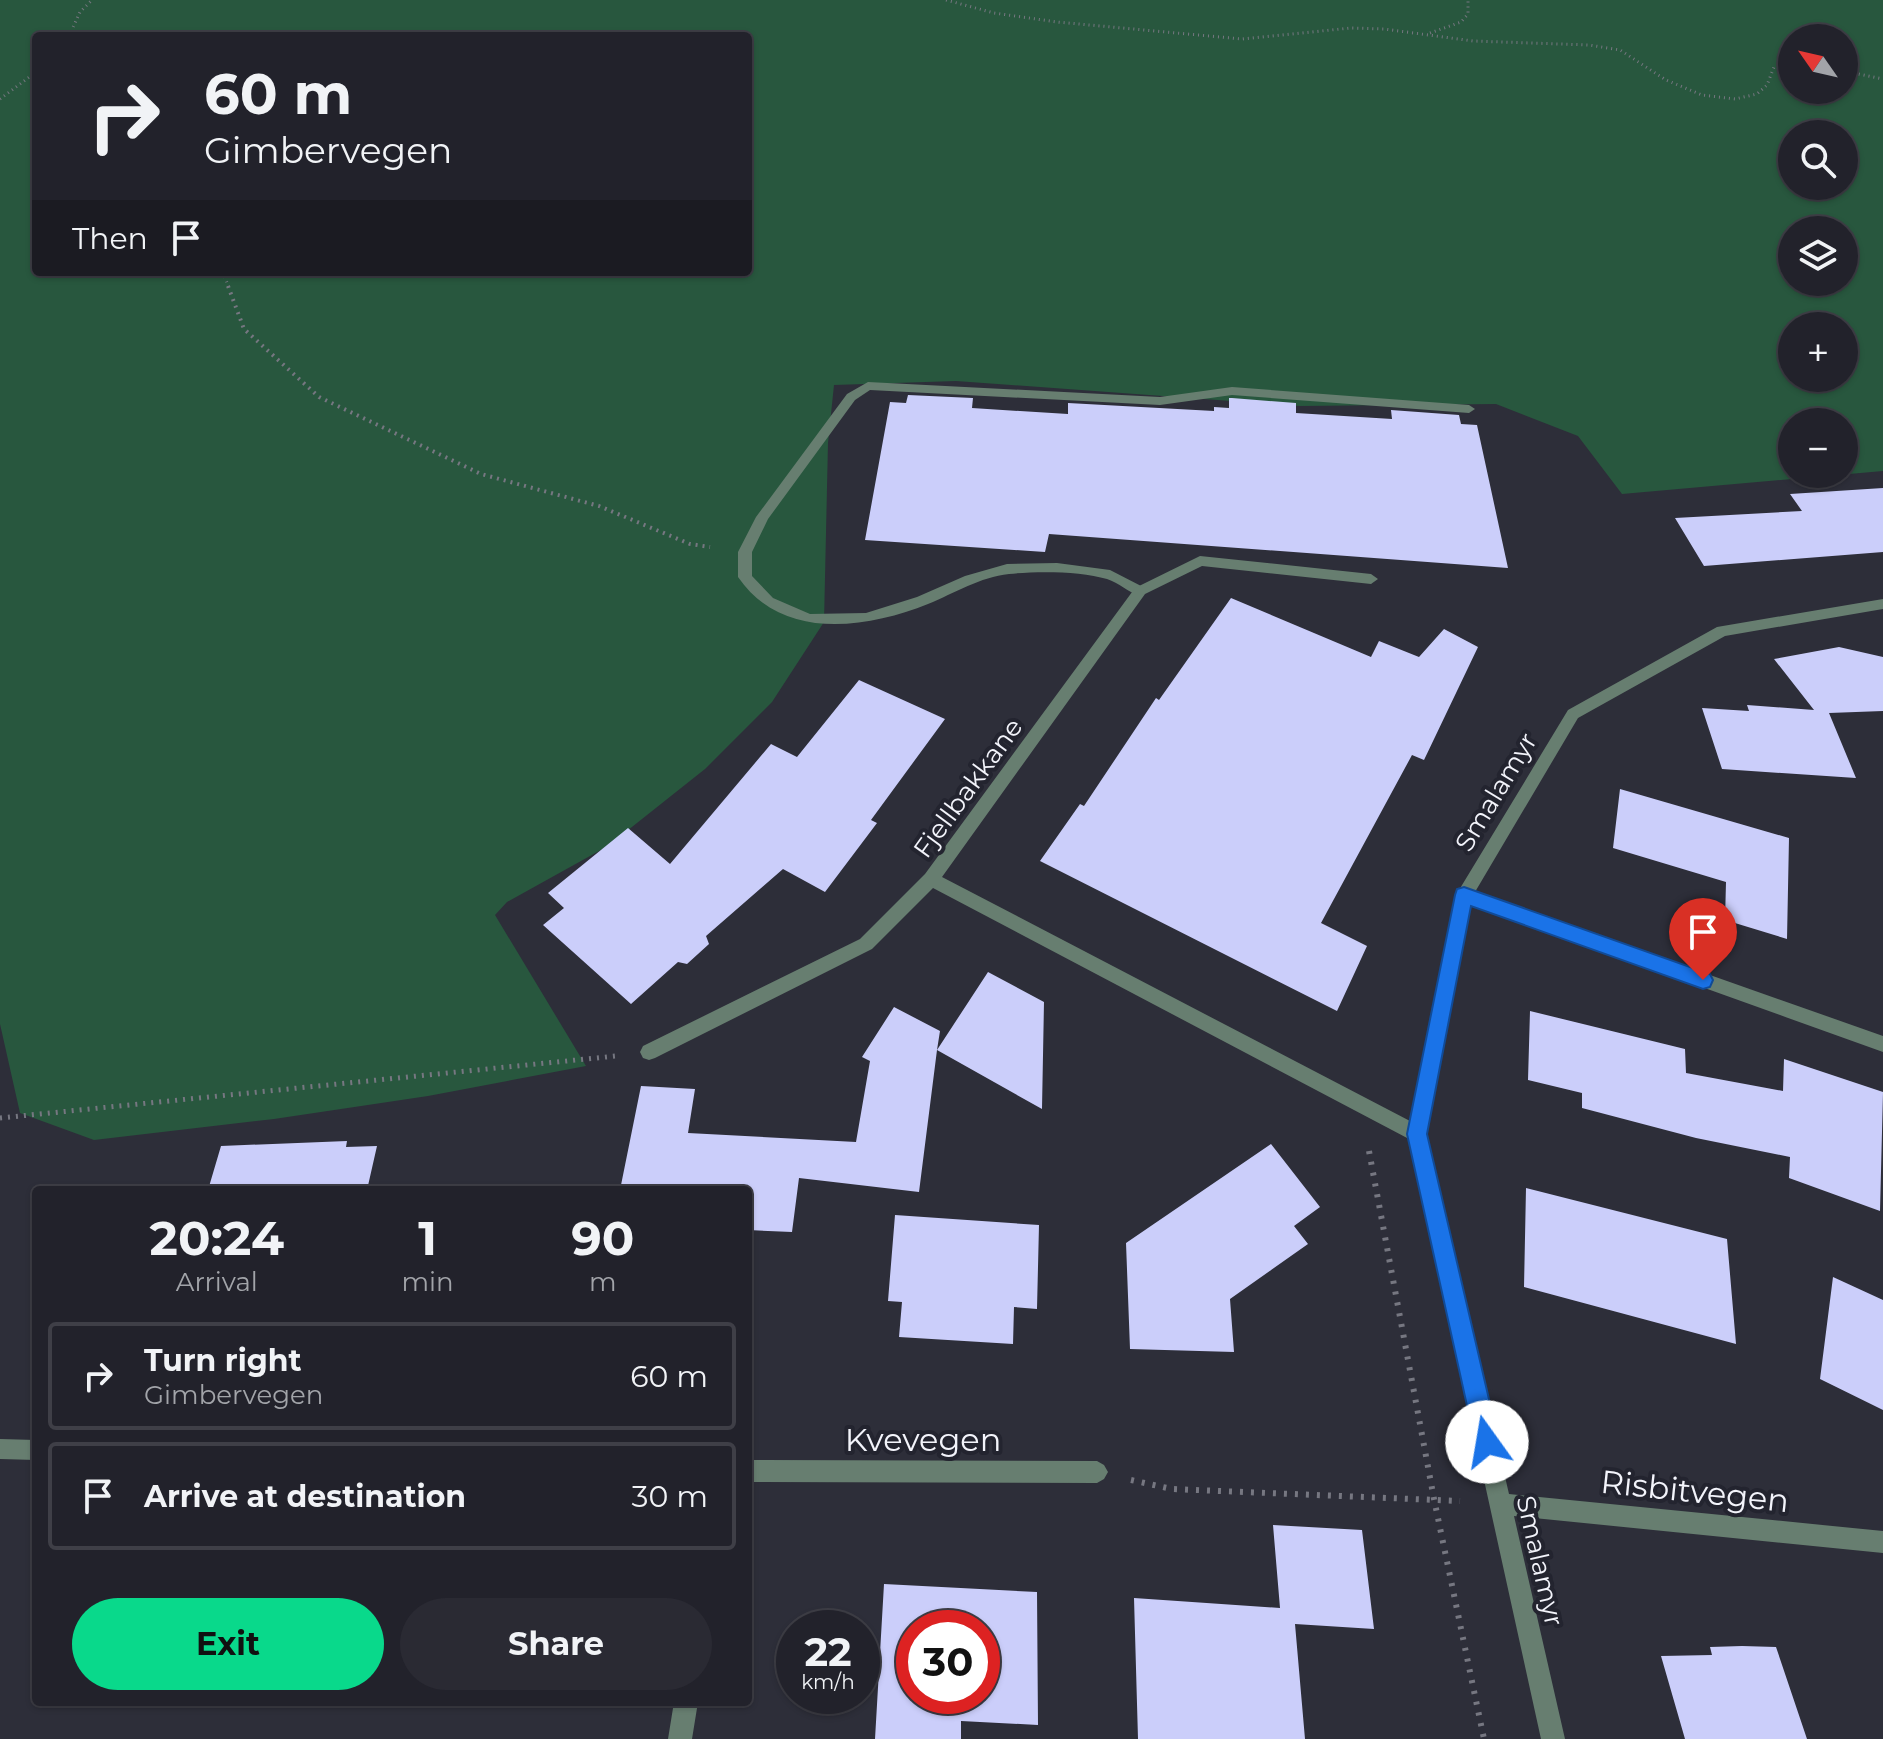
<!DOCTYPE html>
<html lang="en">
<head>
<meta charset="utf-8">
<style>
	:root { --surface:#22222b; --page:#2a2a33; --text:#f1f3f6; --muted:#a2a4a9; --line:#3f3f47; --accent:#09d98b }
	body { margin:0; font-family:Montserrat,sans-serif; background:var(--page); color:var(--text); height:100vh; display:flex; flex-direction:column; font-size:30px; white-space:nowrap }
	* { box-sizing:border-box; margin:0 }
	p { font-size:26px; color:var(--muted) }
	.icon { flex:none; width:44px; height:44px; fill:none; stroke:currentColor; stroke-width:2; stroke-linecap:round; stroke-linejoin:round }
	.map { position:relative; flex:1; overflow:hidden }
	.panel { position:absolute; left:32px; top:1186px; width:720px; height:520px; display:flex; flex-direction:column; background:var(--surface); border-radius:8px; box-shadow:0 2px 6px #0004,0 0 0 2px var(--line) }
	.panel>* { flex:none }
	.top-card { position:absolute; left:32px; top:32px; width:720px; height:244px; border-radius:8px; box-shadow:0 2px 6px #0004,0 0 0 2px var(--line); background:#22222b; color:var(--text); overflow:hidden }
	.needle { width:52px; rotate:304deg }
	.tools { position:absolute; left:1778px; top:24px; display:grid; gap:16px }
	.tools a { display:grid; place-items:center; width:80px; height:80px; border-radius:50%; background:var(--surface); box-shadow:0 2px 6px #0004,0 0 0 2px var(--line); font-size:40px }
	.speed { position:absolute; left:776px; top:1610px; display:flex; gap:16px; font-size:40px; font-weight:700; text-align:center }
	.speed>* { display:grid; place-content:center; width:104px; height:104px; border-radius:50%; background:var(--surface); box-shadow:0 2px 6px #0004,0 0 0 2px var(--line); line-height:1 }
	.speed small { font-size:20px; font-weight:400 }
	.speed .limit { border:12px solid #d22; background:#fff; color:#111 }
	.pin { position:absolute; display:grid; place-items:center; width:68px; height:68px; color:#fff; margin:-82px -34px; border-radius:50% 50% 50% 0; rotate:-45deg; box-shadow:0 0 8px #0007 }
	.pin .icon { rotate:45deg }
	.me { position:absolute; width:88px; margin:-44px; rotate:347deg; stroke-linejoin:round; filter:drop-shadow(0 0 6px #0008) }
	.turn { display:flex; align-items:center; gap:28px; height:168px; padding:0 40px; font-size:36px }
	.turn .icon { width:104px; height:104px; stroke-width:2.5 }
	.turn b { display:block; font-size:56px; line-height:68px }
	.then { display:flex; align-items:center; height:76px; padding:0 40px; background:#0003; gap:16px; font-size:30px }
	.eta { display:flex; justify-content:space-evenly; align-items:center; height:136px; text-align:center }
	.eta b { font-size:48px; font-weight:700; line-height:56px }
	.button { display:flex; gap:16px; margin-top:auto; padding:16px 40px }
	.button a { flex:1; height:92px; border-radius:48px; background:var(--accent); color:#111; font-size:32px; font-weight:700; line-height:92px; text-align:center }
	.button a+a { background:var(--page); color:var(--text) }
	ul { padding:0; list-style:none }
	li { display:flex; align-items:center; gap:24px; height:108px; margin:0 16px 12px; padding:0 24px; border:4px solid var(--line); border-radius:8px }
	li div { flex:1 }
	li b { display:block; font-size:30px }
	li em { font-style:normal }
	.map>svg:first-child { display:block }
</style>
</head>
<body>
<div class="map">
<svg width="1883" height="1739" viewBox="0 0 1883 1739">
	<rect width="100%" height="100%" fill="#2d2e39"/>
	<path fill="#28573e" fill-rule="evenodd" d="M0 0H1883V471L1622 494 1578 436 1496 404 1300 406 956 381 834 385 828 443 824 622 772 702 705 769 608 846 507 902 495 915 586 1066 428 1096 274 1119 94 1140 20 1113 0 1024ZM36 36H748V272H36ZM1792 38H1844V90H1792ZM1792 134H1844V186H1792ZM1792 230H1844V282H1792ZM1792 326H1844V378H1792ZM1792 422H1844V474H1792Z"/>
	<path fill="#cbcefa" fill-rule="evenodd" d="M908 395 973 398 972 408 1068 414V403L1214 411V407L1229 408V398H1232L1296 403V413L1392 419 1391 410 1459 415 1461 424 1477 425 1508 568 1049 534 1045 552 865 540 890 402 906 403Z
		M1883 488V552L1704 566 1675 518 1802 511 1790 494Z
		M1231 598 1371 657 1379 641 1419 657 1444 629 1478 647 1424 760 1412 755 1321 923 1367 946 1337 1011 1040 861 1080 804 1084 806 1156 698 1159 700Z
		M1839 647 1883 657V711L1829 713 1856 778 1722 769 1702 708 1749 711 1747 705 1814 710 1774 659Z
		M859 680 945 719 871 820 877 823 825 892 783 869 706 936 709 944 687 964 678 962 631 1004 543 925 564 908 548 893 628 828 670 864 771 744 797 757Z
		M1620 789 1789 838 1787 939 1725 920 1726 882 1613 848Z
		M988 972 1044 1002 1042 1109 937 1050 919 1192 799 1178 792 1232 748 1230V1190H620L641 1086 695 1089 688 1133 856 1142 870 1061 862 1057 894 1007 940 1031 937 1050Z
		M1530 1011 1685 1049 1686 1073 1783 1091 1784 1059 1883 1092 1880 1211 1789 1178 1790 1157 1696 1138 1582 1108V1093L1528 1080Z
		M347 1141 346 1147 377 1146 367 1190H208L221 1146Z
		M1271 1144 1320 1207 1294 1226 1308 1244 1230 1299 1234 1352 1130 1349 1126 1243Z
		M1526 1188 1727 1239 1736 1344 1524 1287Z
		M895 1215 1039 1225 1037 1309 1014 1307 1013 1344 899 1337 902 1302 888 1301Z
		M1833 1277 1883 1300V1410L1820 1379Z
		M1273 1525 1362 1530 1374 1629 1295 1624 1305 1739H1138L1134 1598 1280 1608Z
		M884 1584 1037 1592 1038 1725 961 1721V1739H875ZM914 1628H982V1696H914Z
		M1742 1646 1776 1647 1807 1739H1685L1661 1656 1712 1655 1710 1647Z"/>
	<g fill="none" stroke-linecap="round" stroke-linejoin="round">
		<path stroke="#767781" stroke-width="3" stroke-dasharray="1 4" stroke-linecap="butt" d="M946 0 994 13 1057 22 1242 39 1351 28 1384 29 1473 41 1589 45 1620 50 1666 80 1702 95 1735 99 1757 94 1767 85 1774 67 1792 64
			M1430 33 1461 22 1468 14V0
			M69 36 80 12 92 0
			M1844 71 1883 79
			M0 99 36 72
			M223 272 229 288"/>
		<path stroke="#767781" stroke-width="4" stroke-dasharray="2 5" stroke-linecap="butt" d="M228 286 244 329 319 397 481 474 599 506 690 544 710 547"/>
		<path stroke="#767781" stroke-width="5" stroke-dasharray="2 6" stroke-linecap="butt" d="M0 1118 616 1056"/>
		<path stroke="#767781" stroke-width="6" stroke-dasharray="3 8" stroke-linecap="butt" d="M1369 1151 1434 1499 1484 1739
			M1131 1480 1172 1489 1460 1501"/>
		<path fill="#677e70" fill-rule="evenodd" d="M868 382 1160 397 1232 387 1469 405 1475 409 1469 413 1232 395 1160 405 870 390 855 400 768 519 752 552V576L773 598 810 614 866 613 917 597 965 576 1007 564 1057 563 1110 570 1145 588 1147 591 1140 596C1128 592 1119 583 1107 579 1081 571 1036 571 1009 574 980 577 955 593 928 604 865 629 782 641 738 577V552L756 517 847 394Z"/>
		<path fill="#677e70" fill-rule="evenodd" d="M1200 556 1371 574 1378 579 1371 584 1202 566 1145 594 942 877 1410 1121 1456 895 1568 710 1717 627 1883 599V609L1725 636 1578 718 1475 892 1883 1036V1052L1470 904 1426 1134 1509 1494 1883 1531V1553L1514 1516 1565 1739H1541L1409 1139 933 888 872 949 655 1058 649 1060 643 1058 640 1052 643 1046 860 939 925 874 1135 588Z
			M0 1439 36 1440V1460L0 1459Z
			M748 1460 1097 1461 1104 1465 1108 1472 1104 1479 1097 1483 748 1482Z
			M674 1702H698L692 1739H668Z"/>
	</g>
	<path fill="#1a73e8" stroke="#114b97" stroke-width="2" d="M1464 887 1710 974 1713 980 1710 987 1703 989 1471 906 1427 1134 1499 1442 1495 1450 1487 1454 1479 1450 1475 1442 1407 1134 1455 895 1457 889Z"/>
	<g text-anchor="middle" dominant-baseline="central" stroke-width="8" stroke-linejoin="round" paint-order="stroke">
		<g font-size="26" fill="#f3f4fb" stroke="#23242f">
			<text transform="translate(968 788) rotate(-54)">Fjellbakkane</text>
			<text transform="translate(1496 792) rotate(-59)">Smalamyr</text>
			<text transform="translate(1540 1561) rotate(77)">Smalamyr</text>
		</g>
		<g font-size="32" fill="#f3f4fb" stroke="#23242f">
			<text x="923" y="1439">Kvevegen</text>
			<text transform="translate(1695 1491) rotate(6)">Risbitvegen</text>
		</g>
	</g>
</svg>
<div class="tools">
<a><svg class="needle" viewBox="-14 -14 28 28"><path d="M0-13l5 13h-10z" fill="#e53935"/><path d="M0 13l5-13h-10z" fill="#a2a4a9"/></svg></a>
<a><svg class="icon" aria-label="search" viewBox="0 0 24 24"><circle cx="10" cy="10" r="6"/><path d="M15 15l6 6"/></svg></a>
<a><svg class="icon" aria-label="layers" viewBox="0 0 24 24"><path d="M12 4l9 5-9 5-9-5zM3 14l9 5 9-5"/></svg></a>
<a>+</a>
<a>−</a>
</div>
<div class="speed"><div>22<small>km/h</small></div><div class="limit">30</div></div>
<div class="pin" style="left:1703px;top:980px;background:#d93025"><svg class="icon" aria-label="arrive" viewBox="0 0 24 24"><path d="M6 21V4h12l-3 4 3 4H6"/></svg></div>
<svg class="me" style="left:1487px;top:1442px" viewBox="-20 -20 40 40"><circle r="19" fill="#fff"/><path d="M0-13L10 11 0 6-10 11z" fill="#1a73e8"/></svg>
<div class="top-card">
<div class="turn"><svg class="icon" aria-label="right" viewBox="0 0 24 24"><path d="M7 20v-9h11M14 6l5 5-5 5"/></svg><div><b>60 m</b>Gimbervegen</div></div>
<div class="then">Then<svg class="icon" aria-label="arrive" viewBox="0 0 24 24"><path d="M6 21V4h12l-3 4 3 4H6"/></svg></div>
</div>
<section class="panel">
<div class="eta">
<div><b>20:24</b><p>Arrival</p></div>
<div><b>1</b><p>min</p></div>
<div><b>90</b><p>m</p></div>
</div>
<ul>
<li><svg class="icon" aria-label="right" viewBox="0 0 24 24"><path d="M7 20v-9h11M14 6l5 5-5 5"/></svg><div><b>Turn right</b><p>Gimbervegen</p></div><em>60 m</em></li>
<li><svg class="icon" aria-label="arrive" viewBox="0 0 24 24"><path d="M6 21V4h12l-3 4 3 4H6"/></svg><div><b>Arrive at destination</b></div><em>30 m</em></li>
</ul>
<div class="button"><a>Exit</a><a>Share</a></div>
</section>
</div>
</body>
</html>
